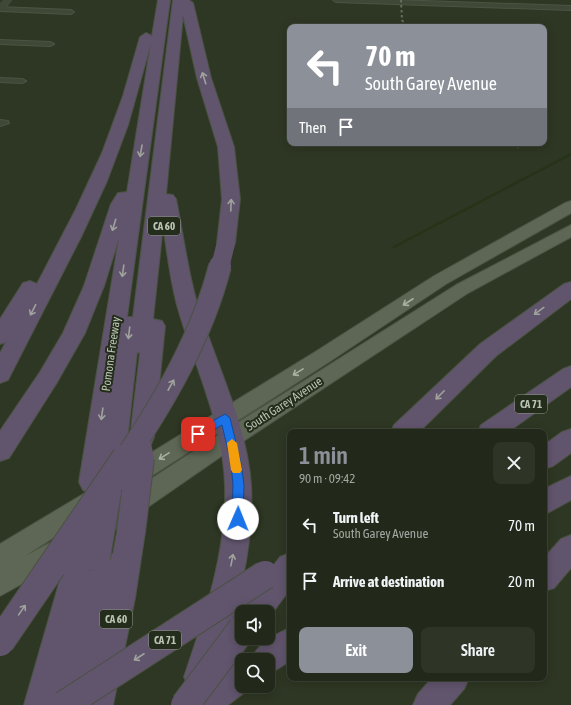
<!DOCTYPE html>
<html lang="en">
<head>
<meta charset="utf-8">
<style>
	:root { --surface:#22291a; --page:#2e3527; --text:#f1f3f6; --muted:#a2a6a2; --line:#3f4539; --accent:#8c9099 }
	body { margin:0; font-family:"Asap Condensed",sans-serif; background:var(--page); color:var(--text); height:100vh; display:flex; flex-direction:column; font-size:15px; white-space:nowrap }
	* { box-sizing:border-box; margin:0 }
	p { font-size:13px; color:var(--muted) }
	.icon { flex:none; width:22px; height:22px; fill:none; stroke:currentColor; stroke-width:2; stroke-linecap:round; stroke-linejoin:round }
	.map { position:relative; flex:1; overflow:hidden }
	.details { position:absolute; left:287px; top:429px; width:260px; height:252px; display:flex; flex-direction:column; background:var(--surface); border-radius:8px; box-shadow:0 2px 10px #0003,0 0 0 1px var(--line) }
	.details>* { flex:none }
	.hud { position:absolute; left:287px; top:24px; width:260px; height:122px; border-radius:8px; box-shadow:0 2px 10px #0003,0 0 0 1px var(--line); background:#8c9099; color:#fff; overflow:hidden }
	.tools { position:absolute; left:235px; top:605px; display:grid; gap:8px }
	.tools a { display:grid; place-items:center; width:40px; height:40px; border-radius:8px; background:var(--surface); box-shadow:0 2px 10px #0003,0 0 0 1px var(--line); font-size:20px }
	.pin { position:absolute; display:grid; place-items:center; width:34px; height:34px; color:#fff; margin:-17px; border-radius:8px; box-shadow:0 2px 6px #0006 }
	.me { position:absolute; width:44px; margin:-22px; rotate:1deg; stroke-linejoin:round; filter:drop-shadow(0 0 3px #0008) }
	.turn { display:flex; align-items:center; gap:14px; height:84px; padding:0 12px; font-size:18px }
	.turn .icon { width:52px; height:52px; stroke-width:2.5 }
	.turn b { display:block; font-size:28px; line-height:34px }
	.then { display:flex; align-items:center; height:38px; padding:0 12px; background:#0003; gap:8px; font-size:15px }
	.round { display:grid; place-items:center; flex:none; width:42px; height:42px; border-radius:8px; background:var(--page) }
	.summary { display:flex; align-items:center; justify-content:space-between; height:68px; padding:0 12px }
	h1 { font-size:24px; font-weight:600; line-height:30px; color:var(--accent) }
	.action { display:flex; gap:8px; margin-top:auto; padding:8px 12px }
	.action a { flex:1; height:46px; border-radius:8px; background:var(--accent); color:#fff; font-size:16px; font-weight:600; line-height:46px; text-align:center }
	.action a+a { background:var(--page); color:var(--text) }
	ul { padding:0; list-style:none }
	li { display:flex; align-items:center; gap:12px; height:56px; padding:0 12px }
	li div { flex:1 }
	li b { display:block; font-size:15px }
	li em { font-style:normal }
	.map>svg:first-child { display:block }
</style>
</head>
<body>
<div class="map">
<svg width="571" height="705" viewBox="0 0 571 705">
	<rect width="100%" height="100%" fill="#2e3723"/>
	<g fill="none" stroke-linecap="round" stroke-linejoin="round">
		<path stroke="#263318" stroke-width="2.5" d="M394 247 571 154"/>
		<g stroke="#4b5443" stroke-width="2">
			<path id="minor" d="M333 0H394L571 6V10L336 2Z
				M0 7 71 10 74 12 71 14 0 11Z
				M0 40 50 42 54 44 50 46 0 44Z
				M0 78 22 79 26 81 22 83 0 82Z
				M0 120 8 121 9 123 0 126Z"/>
		</g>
		<g stroke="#4b5443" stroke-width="1">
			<path id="tertiary" d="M4 0H12L3 11H0V4Z"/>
		</g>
		<g stroke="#4b5443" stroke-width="2">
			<path id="primary" d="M571 201V213L446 284 329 362 139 484 131 487 123 484 119 477 123 470 315 352 434 276 565 203Z
				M571 225V237L468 293 239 444 103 538 94 541 85 538 82 530 85 522 223 432 456 285Z
				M93 490 101 493 105 500 101 507 25 556 61 537 70 541 74 549 70 557 0 596V570L2 569 0 570V544L85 493Z"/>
		</g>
		<g stroke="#4a5242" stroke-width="2">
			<path id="motorway" d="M158 0H170L127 317H133L173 0H189L193 3 211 78 234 147 240 199 235 243 233 247 226 249 219 247 217 243 222 199 218 147 197 78 183 15 166 194 173 195 176 199C183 233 188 274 198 306 216 364 247 424 251 485 255 549 235 614 216 675L231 665 242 660V686H253L228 705H184L189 694 194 690 189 688 184 677C205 615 227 551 225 486 224 425 193 363 177 305 170 279 167 251 163 225L153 319 162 321 165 326 154 437 151 444 142 447 133 444 130 437 140 353 137 352 124 469 120 477 111 480 105 478 101 490 92 493 83 490 79 482 119 238 104 286 85 333 56 384 9 458 0 461V431L40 372 63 333 84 286 111 204 118 193 127 192 151 43 128 125 107 181 81 237 11 374 8 380 0 383V353L6 342 0 344V319L23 283 30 281 37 284 76 209 102 153 123 96 140 37 146 33 152 36Z
				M571 282V299L496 356 419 432H391L394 425 480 344 564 284Z
				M571 366V387L508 432H478L481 425 563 369Z
				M571 429V453L553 466 544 469V445L562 432Z
				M571 476V500L544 515V489Z
				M131 520 141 523 145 532 135 598 113 705H24L66 559 76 555 82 557 86 548 96 544 106 548 109 554H113L117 532 121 523Z
				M571 535V568L554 588 544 591V558L561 539Z
				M290 553V589L268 619V612H242V616L240 612 245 602 280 557Z
				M290 628V661L268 675V660H251C257 644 274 635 290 628Z
				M432 678H469L464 689 450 705H413L418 694Z"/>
		</g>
		<use href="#minor" fill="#3f4737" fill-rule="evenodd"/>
		<use href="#tertiary" fill="#3f4737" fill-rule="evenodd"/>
		<use href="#primary" fill="#5e6755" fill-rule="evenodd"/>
		<use href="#motorway" fill="#61546d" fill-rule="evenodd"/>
		<path stroke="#646e59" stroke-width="2" stroke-dasharray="2.5 2.5" stroke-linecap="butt" d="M401 0 402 20 407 27"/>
		<path stroke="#646e59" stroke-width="2.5" stroke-dasharray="3 3" stroke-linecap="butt" d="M514 143 518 148"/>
		<g stroke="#4a5242" stroke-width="18" stroke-linecap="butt">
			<path id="motorway-bridge-far2" d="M220 267 226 243"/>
		</g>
		<g stroke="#4a5242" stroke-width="24" stroke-linecap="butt">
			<path id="motorway-bridge-far1" d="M125 459C165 400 202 336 220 266
				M140 459 141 448"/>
		</g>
		<g stroke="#4a5242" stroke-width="30" stroke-linecap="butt">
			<path id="motorway-bridge" d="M131 532 140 458
				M96 557 107 492
				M76 568 85 524
				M0 642 126 458
				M64 705 265 575
				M185 705 242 629"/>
		</g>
		<use href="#motorway-bridge-far2" stroke="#61546d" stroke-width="18"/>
		<use href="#motorway-bridge-far1" stroke="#61546d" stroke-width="22"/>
		<use href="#motorway-bridge" stroke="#61546d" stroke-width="28"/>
	</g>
	<defs><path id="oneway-shaft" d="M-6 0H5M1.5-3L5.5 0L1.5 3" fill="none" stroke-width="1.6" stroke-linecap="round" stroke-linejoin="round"/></defs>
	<g stroke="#9fa29d">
		<use href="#oneway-shaft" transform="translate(204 78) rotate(-107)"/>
		<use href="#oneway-shaft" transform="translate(141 151) rotate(100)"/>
		<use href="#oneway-shaft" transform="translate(231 205) rotate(-88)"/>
		<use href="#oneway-shaft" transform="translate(114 225) rotate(107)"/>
		<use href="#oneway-shaft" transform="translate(123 271) rotate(98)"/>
		<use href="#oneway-shaft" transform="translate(33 310) rotate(117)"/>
		<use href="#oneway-shaft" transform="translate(539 311) rotate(144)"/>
		<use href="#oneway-shaft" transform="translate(129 333) rotate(97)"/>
		<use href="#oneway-shaft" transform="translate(171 385) rotate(-61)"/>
		<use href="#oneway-shaft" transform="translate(440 395) rotate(135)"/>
		<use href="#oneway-shaft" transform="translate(102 414) rotate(98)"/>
		<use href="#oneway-shaft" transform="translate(232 560) rotate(-79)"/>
		<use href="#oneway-shaft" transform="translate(22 610) rotate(-55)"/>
		<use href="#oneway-shaft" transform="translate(139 657) rotate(147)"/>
	</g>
	<g stroke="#a8b19f">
		<use href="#oneway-shaft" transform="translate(408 302) rotate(147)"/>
		<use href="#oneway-shaft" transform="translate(298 372) rotate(148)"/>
		<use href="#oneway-shaft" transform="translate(164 456) rotate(148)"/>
	</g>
	<path fill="#1a73e8" stroke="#114b97" d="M225 414 230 418 241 463 244 485 243 519 242 523 238 524 234 523 232 519 233 485 231 463 222 425 202 437H195L193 434 195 431Z"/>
	<path fill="#f59e0b" d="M232 439 237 443 242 470 240 473H233L231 470 227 443Z"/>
	<g text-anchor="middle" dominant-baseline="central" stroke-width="4" stroke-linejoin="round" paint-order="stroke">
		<g fill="#242c1c" stroke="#8d9685" stroke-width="1">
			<rect x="148" y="217" width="32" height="18" rx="3"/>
			<rect x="515" y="395" width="32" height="18" rx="3"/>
			<rect x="100" y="610" width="32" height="18" rx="3"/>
			<rect x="149" y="631" width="32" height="18" rx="3"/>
		</g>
		<g font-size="11" font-weight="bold" fill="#bac4b2">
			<text x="164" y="226">CA 60</text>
			<text x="531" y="404">CA 71</text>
			<text x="116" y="619">CA 60</text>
			<text x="165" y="640">CA 71</text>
		</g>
		<g font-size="12" fill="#bac4b2" stroke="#242c1c">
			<text transform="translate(111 354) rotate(-82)">Pomona Freeway</text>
			<text transform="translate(284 404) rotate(-33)">South Garey Avenue</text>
		</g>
	</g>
</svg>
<div class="tools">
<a><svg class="icon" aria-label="sound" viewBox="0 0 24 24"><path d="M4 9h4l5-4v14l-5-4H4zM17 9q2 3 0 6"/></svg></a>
<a><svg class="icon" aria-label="search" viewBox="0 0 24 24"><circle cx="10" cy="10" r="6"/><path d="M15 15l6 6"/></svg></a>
</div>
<div class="pin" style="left:198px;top:434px;background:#d93025"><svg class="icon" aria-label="arrive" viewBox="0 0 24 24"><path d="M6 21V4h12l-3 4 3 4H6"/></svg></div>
<svg class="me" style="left:238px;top:519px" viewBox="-20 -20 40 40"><circle r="19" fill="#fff"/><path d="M0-13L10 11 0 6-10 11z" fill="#1a73e8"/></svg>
<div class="hud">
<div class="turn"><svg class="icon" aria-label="left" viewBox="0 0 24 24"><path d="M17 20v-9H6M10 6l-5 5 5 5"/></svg><div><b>70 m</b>South Garey Avenue</div></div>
<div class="then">Then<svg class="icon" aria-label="arrive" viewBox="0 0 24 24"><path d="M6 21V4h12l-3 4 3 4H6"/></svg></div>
</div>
<section class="details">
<div class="summary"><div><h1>1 min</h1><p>90 m · 09:42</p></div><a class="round"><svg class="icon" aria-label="close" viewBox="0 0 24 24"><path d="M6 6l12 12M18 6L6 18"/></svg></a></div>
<ul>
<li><svg class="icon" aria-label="left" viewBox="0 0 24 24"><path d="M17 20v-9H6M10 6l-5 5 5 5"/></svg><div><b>Turn left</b><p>South Garey Avenue</p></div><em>70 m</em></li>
<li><svg class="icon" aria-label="arrive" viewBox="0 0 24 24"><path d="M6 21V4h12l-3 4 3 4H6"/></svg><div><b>Arrive at destination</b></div><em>20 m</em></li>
</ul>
<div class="action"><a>Exit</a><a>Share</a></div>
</section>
</div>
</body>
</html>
